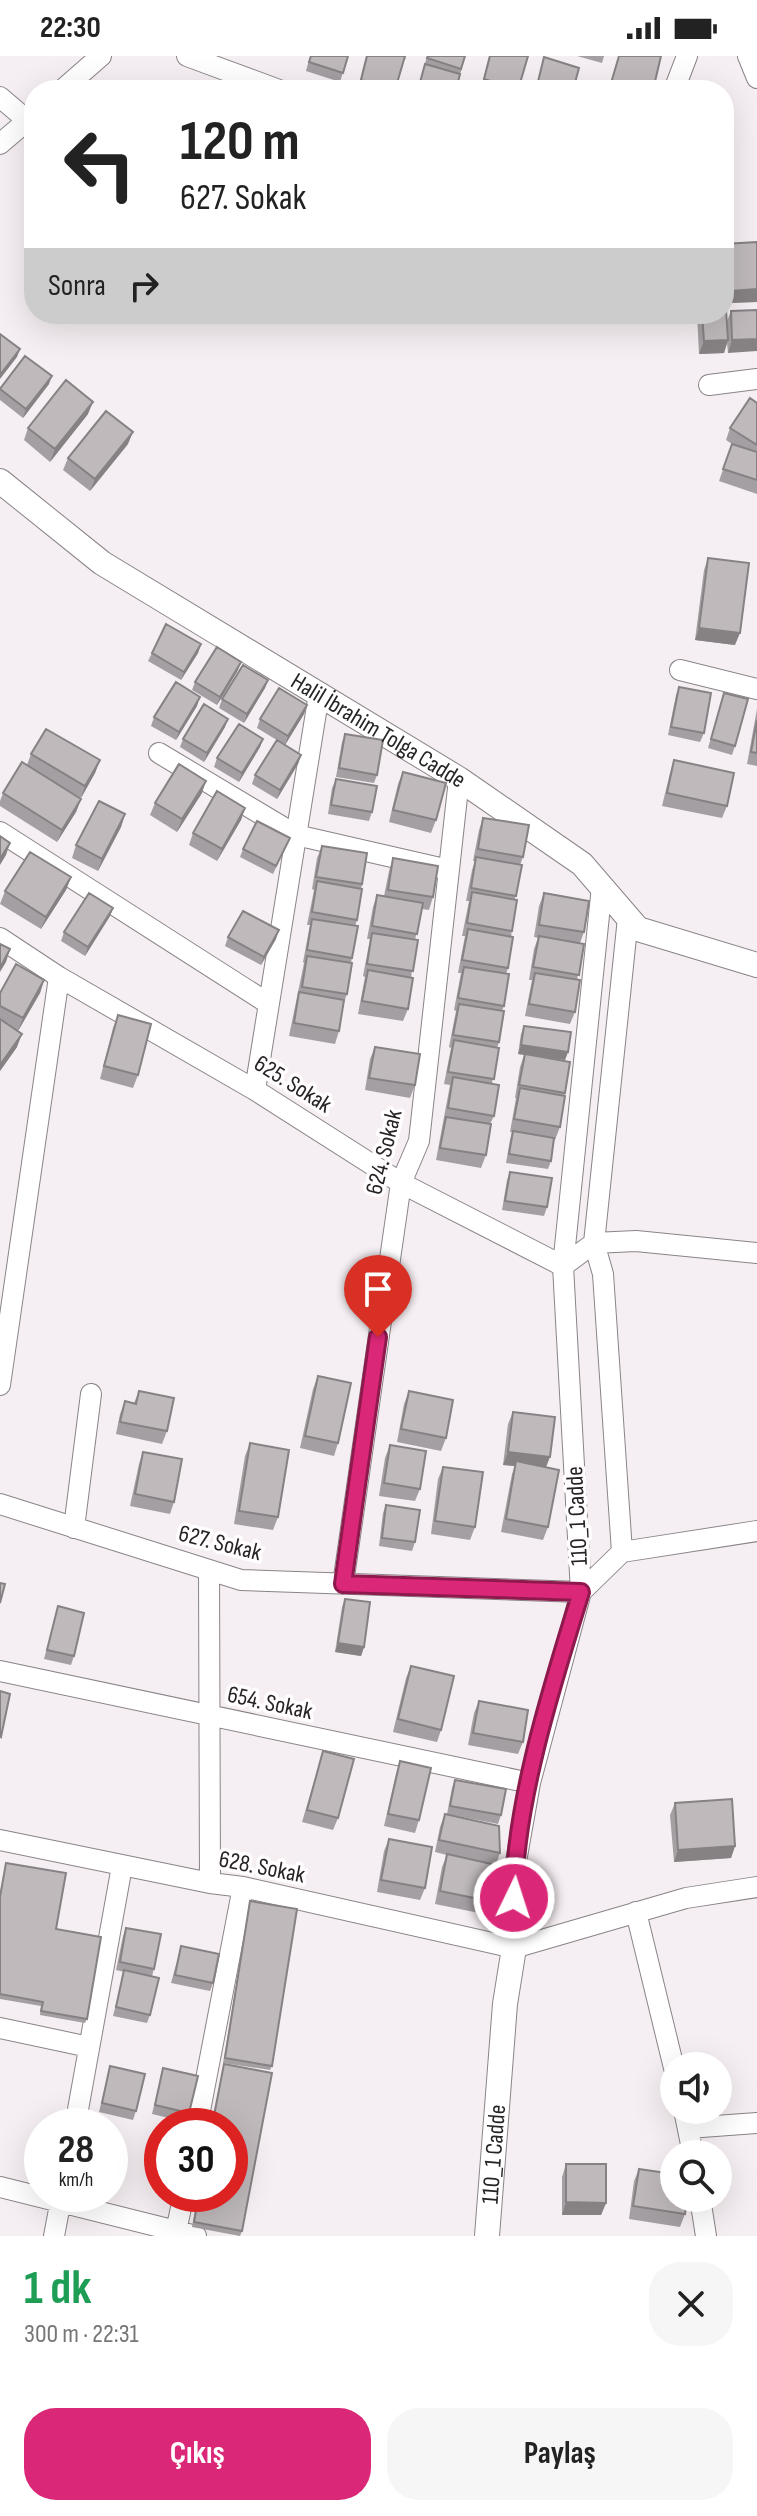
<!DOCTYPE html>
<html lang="tr">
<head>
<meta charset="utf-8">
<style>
	:root { --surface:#fff; --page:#f6f6f6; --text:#222; --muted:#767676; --accent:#db2777 }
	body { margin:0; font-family:"Sofia Sans Condensed",sans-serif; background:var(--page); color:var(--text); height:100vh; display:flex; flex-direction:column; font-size:30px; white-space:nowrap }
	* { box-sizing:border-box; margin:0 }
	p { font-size:26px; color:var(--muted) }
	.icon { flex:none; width:44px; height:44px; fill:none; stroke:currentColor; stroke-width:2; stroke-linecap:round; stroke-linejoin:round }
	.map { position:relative; height:2180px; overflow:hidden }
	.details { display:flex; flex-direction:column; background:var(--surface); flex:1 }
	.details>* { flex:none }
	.hud { position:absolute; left:24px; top:24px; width:710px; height:244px; border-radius:32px; box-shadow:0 8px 32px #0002; background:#fff; color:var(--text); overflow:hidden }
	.buttons { position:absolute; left:660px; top:1996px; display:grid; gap:16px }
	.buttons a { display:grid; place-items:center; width:72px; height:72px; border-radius:50%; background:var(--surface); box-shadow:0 8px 32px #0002; font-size:40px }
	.speed { position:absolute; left:24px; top:2052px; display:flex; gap:16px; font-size:40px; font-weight:700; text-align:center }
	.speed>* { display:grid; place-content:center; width:104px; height:104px; border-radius:50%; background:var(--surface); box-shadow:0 8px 32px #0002; line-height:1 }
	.speed small { font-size:20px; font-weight:400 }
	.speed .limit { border:12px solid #d22; background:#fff; color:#111 }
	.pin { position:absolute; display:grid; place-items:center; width:68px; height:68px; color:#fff; margin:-82px -34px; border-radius:50% 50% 50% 0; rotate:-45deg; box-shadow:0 0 8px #0007 }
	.pin .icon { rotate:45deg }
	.me { position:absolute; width:88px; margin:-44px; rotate:4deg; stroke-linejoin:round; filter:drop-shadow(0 0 6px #0008) }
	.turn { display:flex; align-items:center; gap:28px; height:168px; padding:0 24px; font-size:36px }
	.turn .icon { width:104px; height:104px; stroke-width:2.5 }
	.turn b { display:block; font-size:56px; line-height:68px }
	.then { display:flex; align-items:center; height:76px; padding:0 24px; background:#0003; gap:16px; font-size:30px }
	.round { display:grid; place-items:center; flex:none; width:84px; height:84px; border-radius:32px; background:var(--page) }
	.overview { display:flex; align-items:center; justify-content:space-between; height:136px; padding:0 24px }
	h1 { font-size:48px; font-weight:700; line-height:60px; color:#1e9e55 }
	.cta { display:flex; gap:16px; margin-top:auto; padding:16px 24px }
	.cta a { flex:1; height:92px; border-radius:32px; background:var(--accent); color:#fff; font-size:32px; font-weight:700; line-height:92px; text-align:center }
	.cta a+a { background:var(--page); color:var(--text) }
	.status { display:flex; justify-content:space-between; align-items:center; height:56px; padding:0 40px; background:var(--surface); direction:ltr }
	.status svg { height:22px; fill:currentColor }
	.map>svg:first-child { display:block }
</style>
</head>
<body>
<div class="status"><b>22:30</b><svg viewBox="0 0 49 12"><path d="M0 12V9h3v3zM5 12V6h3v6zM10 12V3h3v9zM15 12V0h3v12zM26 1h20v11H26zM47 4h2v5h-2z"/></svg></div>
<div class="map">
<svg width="757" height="2180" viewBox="0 0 757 2180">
	<rect width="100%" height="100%" fill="#f5eef2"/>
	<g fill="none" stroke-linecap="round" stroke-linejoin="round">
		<g stroke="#8a8487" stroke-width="22">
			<path id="minor" d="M187 0 279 34
				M748 0 757 22
				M62 34 101 0
				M674 34 687 0
				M0 41 28 65
				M0 88 34 59
				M709 329 757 323
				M680 614 757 633
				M159 697 296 779 440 812
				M0 776 269 948
				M0 882 59 921 255 1034 401 1127 563 1210 594 1187 636 1185 757 1197
				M255 1034 319 638
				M0 1329 59 921
				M0 1448 241 1524 581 1536
				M74 1472 91 1338
				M622 1496 603 1218 594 1187 628 862
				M209 1514 210 1827
				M343 1528 401 1127 419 1085 459 723
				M581 1536 622 1496 757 1475
				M0 1615 530 1727
				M0 1784 210 1827 243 1831 514 1892 686 1842 757 1831
				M636 1856 674 2012
				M514 1892V1817L530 1727 581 1536 563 1210 602 830
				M0 1972 89 1991
				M684 2054 693 2098
				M75 2070 122 1810
				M197 2070 243 1831
				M688 2072 757 2067
				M0 2131 196 2180
				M700 2142 706 2180
				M176 2175 184 2138
				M54 2180 62 2138"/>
		</g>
		<g stroke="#8a8487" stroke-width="26">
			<g id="tertiary">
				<path id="s1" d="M0 425 102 507 459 723 582 808 638 873 757 909"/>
				<path id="s2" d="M487 2180 505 1948 514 1892"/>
			</g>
		</g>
		<use href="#minor" stroke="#fff" stroke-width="20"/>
		<use href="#tertiary" stroke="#fff" stroke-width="24"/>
	</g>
	<path fill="#a49fa2" d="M310 0H348L340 26 306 15Z
		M366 0H406L405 4H404L395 34H363L358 32Z
		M427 0H465L456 34H418Z
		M489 0H528L518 34H475L477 27 482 28Z
		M577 0H604L602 7Z
		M757 186V246L726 247 727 265 731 255 757 254 728 297 727 287 724 297 699 298 697 258H724V188Z
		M25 300 49 328 23 362 0 344V334Z
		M757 347V438L719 425 732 388 726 384 730 372Z
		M88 358 50 406 24 384 28 372Z
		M128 388 90 435 63 414 68 402Z
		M708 502 735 589 695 584 704 514Z
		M201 588 198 597 181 624 148 605 152 597Z
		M238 614 217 649 192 634 195 626Z
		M268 624 265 632 244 667 219 652 222 643Z
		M679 631 704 677 700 686 668 679 676 639Z
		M724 637 735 690 732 699 708 692Z
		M307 649 304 658 285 689 257 672 260 663Z
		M197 650 176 684 151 670 154 661Z
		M757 653V710L747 708Z
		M225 671 204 706 180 691 183 683Z
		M345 678 377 719 374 727 336 721 342 686Z
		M263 683 260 691 239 726 214 711 217 702Z
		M31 698 100 704 95 717 81 742 60 730 81 743 76 756 57 786 0 750V745L3 737 27 709Z
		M301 699 298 708 277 743 252 728 255 719Z
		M674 704 727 750 722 762 662 750 670 717Z
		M403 716 436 764 431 777 389 766 398 728Z
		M336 723 372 756 369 765 328 758 332 732Z
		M202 737 177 776 150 759 155 747Z
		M245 752 241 764 217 805 189 789 193 777Z
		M125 758 121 771 98 815 72 802 76 789Z
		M483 762 523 801 520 809 515 843 508 912 506 918 504 950 502 955 499 986 497 992 492 1028 494 1060 490 1068 486 1099 481 1112 436 1104 450 1029 444 1028 451 992 449 991 456 955 454 954 461 917H458L465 880H462L469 845H466L472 814 475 805H473L479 774Z
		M290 782 273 818 240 801 243 793Z
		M322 790 362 828 357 864 355 870 352 902 351 907 347 938 344 946 339 975 335 988 289 980 304 907 303 906 310 869H307L314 834 312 833 317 802Z
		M393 802 433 841 429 854 422 853 415 884 408 953 403 965 358 958 365 921 363 920 370 883H367L373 851 377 839 384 840 389 815Z
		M71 821 66 834 41 873 0 848 5 835Z
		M544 837 584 876 580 887 575 956 570 968 525 960 532 924H529L534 893 538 882 534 881 539 850Z
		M113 852 110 860 85 900 61 885 64 876Z
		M228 881 276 883 261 909 225 890Z
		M44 924 40 937 18 975 11 971 17 991 0 1015V937Z
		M118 959 138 1019 133 1032 100 1023 113 972Z
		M524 970 568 996 565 1004 540 1001 565 1037 560 1071 555 1084H554L551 1105 548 1113 506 1107 510 1084 512 1076H510L516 1042H515L520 1011 524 999 518 998 521 978Z
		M375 991 415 1029 410 1042 365 1034 370 1003Z
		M510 1116 547 1151 544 1160 502 1154 507 1124Z
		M318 1320 338 1387 334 1400 300 1392 313 1333Z
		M139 1335 167 1375 162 1388 116 1378 120 1358 125 1345 134 1347Z
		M409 1335 446 1382 441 1395 397 1386 404 1348Z
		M513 1356 546 1411 548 1471 543 1484 501 1476 512 1418 515 1410 503 1409 508 1368Z
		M250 1387 278 1461 273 1474 234 1468 245 1400Z
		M390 1389 420 1433 415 1445 379 1440 385 1402Z
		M143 1396 174 1446 170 1458 130 1450 139 1408Z
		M443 1411 475 1471 470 1484 431 1478 438 1423Z
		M386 1449 415 1486 412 1495 379 1490 383 1457Z
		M345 1543 364 1591 361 1600 335 1596 342 1551Z
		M58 1550 74 1600 71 1609 44 1603Z
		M411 1610 441 1674 437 1686 393 1676 406 1622Z
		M479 1645 523 1686 518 1698 468 1689 474 1657Z
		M323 1695 338 1762 333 1774 302 1766Z
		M400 1705 419 1764 415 1777 384 1770 396 1718Z
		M455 1724 501 1759 498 1768 447 1758 452 1732Z
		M675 1747 735 1790 731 1802 674 1806 670 1759Z
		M445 1758 500 1797 496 1808 489 1845 484 1858 435 1848 442 1811 447 1799 435 1796 440 1771Z
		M389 1783 425 1832 420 1844 377 1836 384 1795Z
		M6 1807 56 1873 87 1963 85 1967 40 1959 41 1950 0 1943V1836Z
		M250 1845 272 2010 270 2014 223 2007Z
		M126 1872 154 1913 152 1920 150 1959 147 1967 113 1960 124 1916 116 1914 123 1880Z
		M181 1890 213 1927 210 1935 171 1927Z
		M224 2008 242 2175 240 2180 192 2171 198 2138H230V2070H211Z
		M110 2010 136 2055 133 2064 99 2056Z
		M163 2012 189 2057 186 2066 152 2058Z
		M566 2108 606 2147 601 2159H562V2121Z
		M639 2113 685 2158 680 2171 629 2163 634 2125Z"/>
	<path fill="#868284" d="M729 217 725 230H724V218Z
		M757 233V246L726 247 730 235Z
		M757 283V295L728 297 732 284Z
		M728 284 724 297 699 298 704 285Z
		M20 293 17 301 0 323V319Z
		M52 320 49 328 23 362 26 353Z
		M93 346 88 358 50 406 55 393Z
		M133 376 128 388 90 435 95 423Z
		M699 572 740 577 735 589 695 584Z
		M201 588 198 597 181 624 184 616Z
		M241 606 238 614 217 649 220 641Z
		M268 624 265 632 244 667 247 658Z
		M200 641 197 650 176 684 179 676Z
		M307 649 304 658 285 689 288 680Z
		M228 663 225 671 204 706 207 697Z
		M263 683 260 691 239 726 242 717Z
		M301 699 298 708 277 743 280 734Z
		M100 704 95 717 81 742 85 730Z
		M206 725 202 737 177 776 182 763Z
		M81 743 76 756 57 786 62 774Z
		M245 752 241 764 217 805 222 793Z
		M125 758 121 771 98 815 102 803Z
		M10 787 6 799 0 809V803Z
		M71 821 66 834 41 873 46 861Z
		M113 852 110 860 85 900 88 891Z
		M279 874 276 883 261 909 264 901Z
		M10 893 6 906 0 916V912Z
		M44 924 40 937 18 975 23 962Z
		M22 978 17 991 0 1015V1009Z
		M521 989 568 996 565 1004 518 998Z
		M508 1396 550 1401 545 1414 516 1405 515 1410 503 1409Z
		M338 1587 364 1591 361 1600 335 1596Z
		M735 1790 731 1802 674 1806 678 1794Z
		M566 2146 606 2147 601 2159H562Z"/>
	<path fill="#bfb9bc" stroke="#868284" stroke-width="2" d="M311 0H348L343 17 309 6Z
		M367 0H405L395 34 361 24Z
		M428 0H465L461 13 427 2Z
		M490 0H528L518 34 484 23Z
		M619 0H661L653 34H609Z
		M544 1 579 12 573 34H536Z
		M425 8 460 18 456 34H418Z
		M477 27 502 34H476Z
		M757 186V233L730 235 729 217 724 218V188Z
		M724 224 728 284 704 285 702 258H724Z
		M757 254V283L732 284 731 255Z
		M0 278 20 293 0 319Z
		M25 300 52 320 26 353 0 333Z
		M66 324 93 346 55 393 28 372Z
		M750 342 757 347V389L730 372Z
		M106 355 133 376 95 423 68 402Z
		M732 388 757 396V424L723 413Z
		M708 502 749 507 740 577 699 572Z
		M166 568 201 588 184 616 152 597Z
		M217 591 241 606 220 641 195 626Z
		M243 609 268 624 247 658 222 643Z
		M176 626 200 641 179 676 154 661Z
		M679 631 711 637 704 677 671 671Z
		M279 632 307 649 288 680 260 663Z
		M724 637 748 643 735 690 711 683Z
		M204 648 228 663 207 697 183 683Z
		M757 664V697L751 696Z
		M239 668 263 683 242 717 217 702Z
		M46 673 100 704 85 730 31 698Z
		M345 678 383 684 377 719 339 712Z
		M277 684 301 699 280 734 255 719Z
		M674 704 734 717 727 750 667 737Z
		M22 706 81 743 62 774 3 737Z
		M179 708 206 725 182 763 155 747Z
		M403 716 446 727 436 764 393 754Z
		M336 723 377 730 372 756 331 749Z
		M217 735 245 752 222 793 193 777Z
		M99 745 125 758 102 803 76 789Z
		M483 762 529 769 523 801 478 793Z
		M257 765 290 782 276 810 243 793Z
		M0 780 10 787 0 803Z
		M322 790 367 797 362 828 316 821Z
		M30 796 71 821 46 861 5 835Z
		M476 801 522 809 516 840 471 832Z
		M393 802 438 810 433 841 388 834Z
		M317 825 362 833 357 864 312 856Z
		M472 836 517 844 512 875 467 867Z
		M89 837 113 852 88 891 64 876Z
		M544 837 589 845 584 876 539 869Z
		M377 839 423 847 417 878 372 870Z
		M243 855 279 874 264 901 228 881Z
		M312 863 358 870 352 902 307 894Z
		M468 873 513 881 508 912 462 904Z
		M372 877 418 884 413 915 367 908Z
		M539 880 584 888 579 919 533 911Z
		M0 888 10 893 0 912Z
		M307 900 352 907 347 938 302 931Z
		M16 908 44 924 23 962 0 950V937Z
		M464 911 509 918 504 950 458 942Z
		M368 914 413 922 408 953 362 945Z
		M535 917 580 924 575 956 529 948Z
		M299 936 344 944 339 975 294 967Z
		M459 948 504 955 499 986 453 979Z
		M118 959 151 968 138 1019 104 1010Z
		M0 963 22 978 0 1009Z
		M524 970 571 976 568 996 521 989Z
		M454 984 499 992 494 1023 448 1016Z
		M375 991 420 998 415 1029 369 1022Z
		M525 998 570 1006 565 1037 519 1029Z
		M453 1021 499 1029 494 1060 448 1052Z
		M520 1032 565 1040 560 1071 514 1063Z
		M446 1061 491 1068 486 1099 440 1092Z
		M513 1075 554 1082 551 1105 509 1098Z
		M510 1116 552 1122 547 1151 505 1145Z
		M318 1320 351 1327 338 1387 305 1380Z
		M139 1335 174 1342 167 1375 120 1366 125 1345 136 1348Z
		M409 1335 453 1344 446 1382 401 1373Z
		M513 1356 555 1361 550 1401 508 1396Z
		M250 1387 289 1394 278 1461 239 1455Z
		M390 1389 426 1395 420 1433 384 1427Z
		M143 1396 182 1403 174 1446 135 1438Z
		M516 1405 559 1414 548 1471 506 1463Z
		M443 1411 483 1416 475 1471 435 1465Z
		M386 1449 420 1454 415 1486 382 1482Z
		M0 1527 5 1528 0 1547Z
		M345 1543 370 1546 364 1591 338 1587Z
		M58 1550 84 1557 74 1600 47 1594Z
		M411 1610 454 1620 441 1674 398 1663Z
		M0 1635 10 1638 1 1681 0 1680Z
		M479 1645 528 1654 523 1686 473 1677Z
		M323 1695 354 1703 338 1762 307 1754Z
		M400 1705 431 1712 419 1764 388 1758Z
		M455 1724 506 1733 501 1759 450 1750Z
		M732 1743 735 1790 678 1794 675 1747Z
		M445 1758 499 1770 500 1797 439 1784Z
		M389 1783 432 1791 425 1832 381 1824Z
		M447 1798 496 1809 489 1845 440 1835Z
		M6 1807 66 1817 56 1873 101 1881 87 1963 41 1955 43 1946 0 1938V1841Z
		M250 1845 297 1853 272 2010 225 2002Z
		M126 1872 161 1878 154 1913 120 1906Z
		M181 1890 219 1898 213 1927 175 1919Z
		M124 1914 159 1922 150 1959 116 1951Z
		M224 2008 272 2017 242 2175 194 2166 199 2138H230V2070H212Z
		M110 2010 145 2018 136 2055 102 2047Z
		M163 2012 198 2020 189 2057 155 2049Z
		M566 2108H606V2147L566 2146Z
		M639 2113 674 2118V2142H687L685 2158 633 2150Z"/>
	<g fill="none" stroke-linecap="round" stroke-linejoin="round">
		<g stroke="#8e194d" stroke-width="20">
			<path id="route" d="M378 1281 343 1528 581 1536C553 1626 514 1748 514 1842"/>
		</g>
		<use href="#route" stroke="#db2777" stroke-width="14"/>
	</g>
	<g text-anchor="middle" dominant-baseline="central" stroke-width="7" stroke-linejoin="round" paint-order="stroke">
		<g font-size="24" fill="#262425" stroke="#fffdfe">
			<text stroke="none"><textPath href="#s1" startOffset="454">Halil İbrahim Tolga Cadde</textPath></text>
			<text transform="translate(293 1028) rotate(32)">625. Sokak</text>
			<text transform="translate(384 1096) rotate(-76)">624. Sokak</text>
			<text transform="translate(577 1460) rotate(-93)">110_1 Cadde</text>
			<text transform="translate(220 1487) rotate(14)">627. Sokak</text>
			<text transform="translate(270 1647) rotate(12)">654. Sokak</text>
			<text transform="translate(262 1811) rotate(11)">628. Sokak</text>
			<text stroke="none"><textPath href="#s2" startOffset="82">110_1 Cadde</textPath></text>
		</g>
	</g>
</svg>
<div class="buttons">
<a><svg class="icon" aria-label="sound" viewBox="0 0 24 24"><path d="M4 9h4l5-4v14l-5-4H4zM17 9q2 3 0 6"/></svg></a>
<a><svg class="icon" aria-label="search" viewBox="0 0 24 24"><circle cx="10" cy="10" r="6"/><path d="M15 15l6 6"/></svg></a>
</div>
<div class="speed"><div>28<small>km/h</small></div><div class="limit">30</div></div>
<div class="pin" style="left:378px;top:1281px;background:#d93025"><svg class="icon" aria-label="arrive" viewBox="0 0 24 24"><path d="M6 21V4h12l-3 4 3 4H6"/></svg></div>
<svg class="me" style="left:514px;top:1842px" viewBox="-20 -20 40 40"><circle r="17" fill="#db2777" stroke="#fff" stroke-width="3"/><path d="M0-11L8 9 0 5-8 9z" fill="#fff"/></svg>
<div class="hud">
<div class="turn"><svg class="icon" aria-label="left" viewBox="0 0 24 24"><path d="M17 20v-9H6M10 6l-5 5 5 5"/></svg><div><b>120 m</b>627. Sokak</div></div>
<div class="then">Sonra<svg class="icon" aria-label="right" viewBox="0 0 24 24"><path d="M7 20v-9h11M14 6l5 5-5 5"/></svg></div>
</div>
</div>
<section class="details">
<div class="overview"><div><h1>1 dk</h1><p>300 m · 22:31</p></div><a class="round"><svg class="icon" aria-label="close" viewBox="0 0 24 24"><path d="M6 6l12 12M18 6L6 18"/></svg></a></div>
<div class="cta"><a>Çıkış</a><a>Paylaş</a></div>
</section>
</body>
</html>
